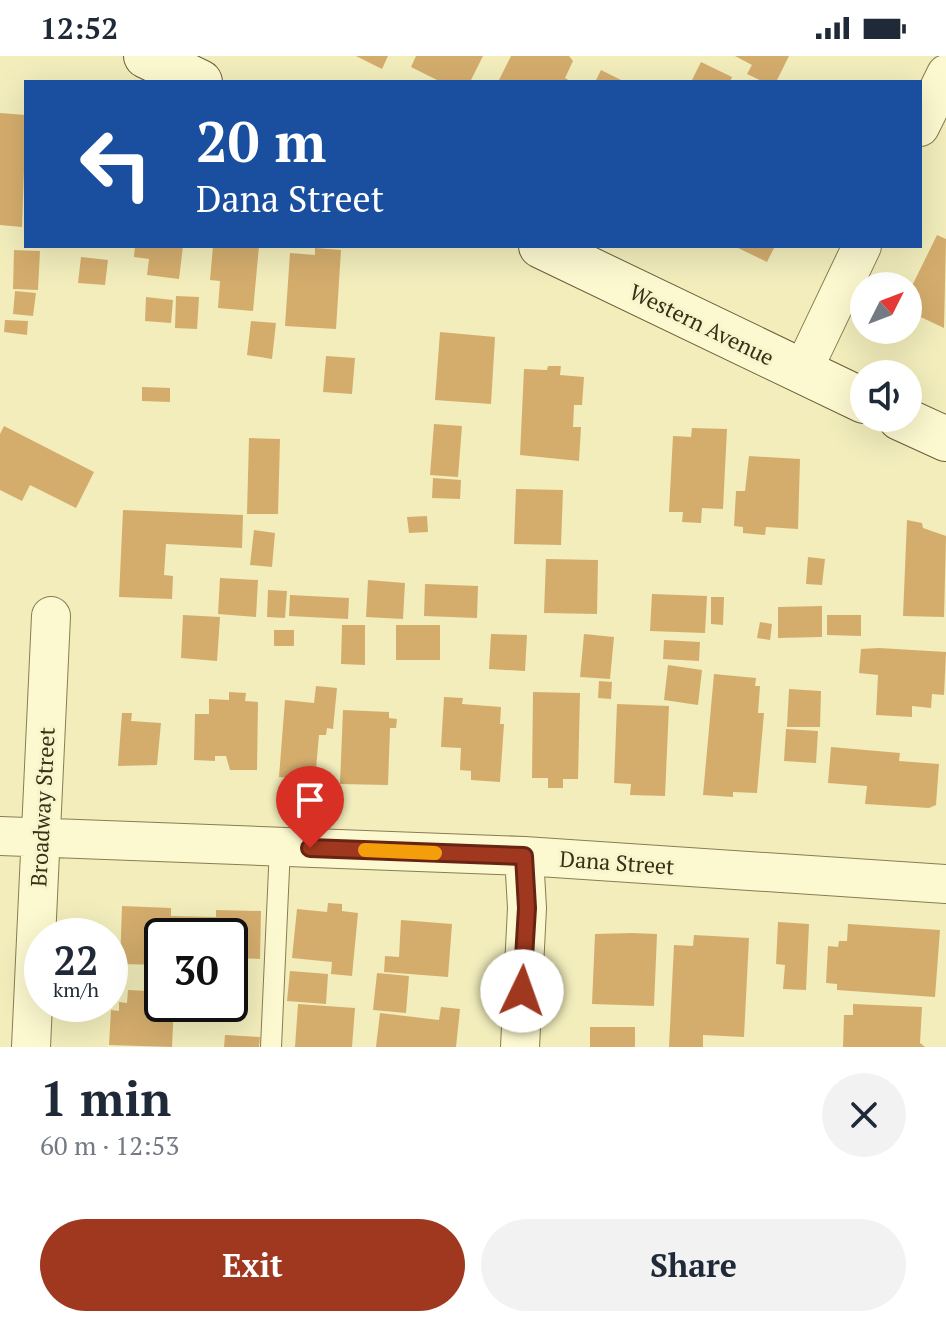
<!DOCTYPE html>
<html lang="en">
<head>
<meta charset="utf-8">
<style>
	:root { --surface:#fff; --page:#f2f2f3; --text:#1f2937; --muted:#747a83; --accent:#9f381e }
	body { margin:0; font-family:"PT Serif",serif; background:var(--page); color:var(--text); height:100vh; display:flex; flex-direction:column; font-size:30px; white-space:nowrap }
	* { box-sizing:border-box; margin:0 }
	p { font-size:26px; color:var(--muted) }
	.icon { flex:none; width:44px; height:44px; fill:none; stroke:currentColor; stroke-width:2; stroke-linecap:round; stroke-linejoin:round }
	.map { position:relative; height:991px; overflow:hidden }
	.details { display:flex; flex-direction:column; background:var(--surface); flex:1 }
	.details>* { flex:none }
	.hud { position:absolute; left:24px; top:24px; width:898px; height:168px; border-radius:0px; box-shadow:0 8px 32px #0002; background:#1a4fa0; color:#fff; overflow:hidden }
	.needle { width:52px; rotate:48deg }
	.buttons { position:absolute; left:850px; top:216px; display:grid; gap:16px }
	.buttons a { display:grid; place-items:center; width:72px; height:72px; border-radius:50%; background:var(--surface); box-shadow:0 8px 32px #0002; font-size:40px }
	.speed { position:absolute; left:24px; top:862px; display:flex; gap:16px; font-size:40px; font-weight:700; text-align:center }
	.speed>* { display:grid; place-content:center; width:104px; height:104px; border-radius:50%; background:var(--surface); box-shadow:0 8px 32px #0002; line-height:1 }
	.speed small { font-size:20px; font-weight:400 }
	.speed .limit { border:4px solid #111; border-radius:12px; background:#fff; color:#111 }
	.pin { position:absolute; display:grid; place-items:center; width:68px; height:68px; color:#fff; margin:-82px -34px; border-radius:50% 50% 50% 0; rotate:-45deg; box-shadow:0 0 8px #0007 }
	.pin .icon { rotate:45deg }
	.me { position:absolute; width:88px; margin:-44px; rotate:3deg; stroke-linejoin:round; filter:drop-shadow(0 0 6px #0008) }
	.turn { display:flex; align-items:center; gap:28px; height:168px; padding:0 40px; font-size:36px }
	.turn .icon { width:104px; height:104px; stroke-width:2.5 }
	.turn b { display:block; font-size:56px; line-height:68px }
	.round { display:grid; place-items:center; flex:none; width:84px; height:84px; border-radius:42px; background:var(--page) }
	.overview { display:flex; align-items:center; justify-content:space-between; height:136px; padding:0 40px }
	h1 { font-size:48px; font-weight:600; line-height:60px }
	.cta { display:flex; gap:16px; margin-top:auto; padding:16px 40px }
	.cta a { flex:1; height:92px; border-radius:48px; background:var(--accent); color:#fff; font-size:32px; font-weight:600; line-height:92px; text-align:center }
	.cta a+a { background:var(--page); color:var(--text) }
	.status { display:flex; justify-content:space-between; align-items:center; height:56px; padding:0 40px; background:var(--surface); direction:ltr }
	.status svg { height:22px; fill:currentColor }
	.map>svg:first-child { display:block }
</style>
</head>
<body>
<div class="status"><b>12:52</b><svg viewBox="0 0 49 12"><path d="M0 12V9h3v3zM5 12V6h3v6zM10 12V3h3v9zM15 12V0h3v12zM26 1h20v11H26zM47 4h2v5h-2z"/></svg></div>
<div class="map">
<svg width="946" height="991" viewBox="0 0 946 991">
	<rect width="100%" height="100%" fill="#f2edbb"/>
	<path fill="#d4ad6d" d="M356 0H388L382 13Z
		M416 0H483L470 26H441L411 11Z
		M511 0H569L573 5 565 22 572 26H498Z
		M735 0H789L776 26H764L747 18 752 9Z
		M701 6 732 21 730 26H691Z
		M601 14 625 26H595Z
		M0 57 26 59 22 171 0 169Z
		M937 179 946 183 944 272 908 255V238Z
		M135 190H183L179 223 147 219 149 203 134 201Z
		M213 190H259L253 255 218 252 220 225 210 224Z
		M734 190H775L767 206Z
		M315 192 341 194 336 273 285 270 290 197 315 199Z
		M14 194 40 195 38 234 13 233Z
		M81 201 108 204 105 229 78 227Z
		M15 235 36 237 33 260 13 258Z
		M176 240 199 241 197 273 175 272Z
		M146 241 173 244 171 267 145 265Z
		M5 264 28 265 27 279 4 276Z
		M251 265 276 267 272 303 247 299Z
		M440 276 495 281 491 348 435 344Z
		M326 300 355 302 352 338 323 336Z
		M548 310H561L560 319 584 321 582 349H574L573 371H581L579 405 520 399 524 313 547 314Z
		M142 331 170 332V346L142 345Z
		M434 368 462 370 458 421 430 419Z
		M4 370 94 416 76 452 30 429 22 445 0 434V378Z
		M692 372 727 373 723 453 702 452 701 467 682 466 683 456H669L673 380 691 381Z
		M249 382 280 383 278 458H247Z
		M749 400 800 403 798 473 766 471 765 479 743 477V471L734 470 736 435H745Z
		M433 422 461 424 460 443 432 442Z
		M516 433 563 434 561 489 514 488Z
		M123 454 243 459 242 492 166 488 164 519 173 520 172 543 119 541Z
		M427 460 428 476 409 477 407 461Z
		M907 464 922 467 923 472 946 480 944 561 903 560Z
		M254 474 275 477 272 511 250 509Z
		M808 501 825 503 822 529 806 528Z
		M546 503 598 504 597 558 544 557Z
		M220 522 258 524 256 561 218 558Z
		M368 524 405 527 403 563 366 561Z
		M425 528 478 530 477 562 424 560Z
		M268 534 287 535 285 562 267 561Z
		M652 538 707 540 705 577 650 575Z
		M290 539 349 542 348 563 289 560Z
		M711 541H724L723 569 711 568Z
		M822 550V581L778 582V551Z
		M183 559 220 561 217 605 181 602Z
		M827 559H861V580L827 579Z
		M760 566 772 568 770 584 757 582Z
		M342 569H365V609L341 608Z
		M396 569H440V604H396Z
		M274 574H294V590H274Z
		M491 578 527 579 525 615 489 613Z
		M584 578 614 581 610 623 580 621Z
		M664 584 700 586 699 605 663 603Z
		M879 592 946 596 944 639 932 638 931 652 912 650V661L876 659 878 619 859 617 861 593Z
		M668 609 702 614 698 649 664 644Z
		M714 618 756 622 755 630H760L758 657H764L757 737 733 736V741L703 739Z
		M599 625 612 626 611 643 598 642Z
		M316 630 337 632 333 673 327 672 326 679H319L315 724 279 721 285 644 314 647Z
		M789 633 821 635 820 671H787Z
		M229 636 246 637 245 645 258 646 257 714H230L226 700H215V705L194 704 195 658H209V643L229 644Z
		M533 636 580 637 578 723H563V732H548V722H532Z
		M444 641 463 642 462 648 501 651 500 668H504L500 726 471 724V715L460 714 461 692 441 691Z
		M617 648 669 650 665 740 630 739 631 728 614 727Z
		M343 654 389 656V662L397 663 396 672H390L388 729 340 728Z
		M122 657H132L131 665 161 667 157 709 118 710Z
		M786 673 818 675 816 707 784 705Z
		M831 691 900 697 899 705 939 708 936 749 929 752 865 748 867 730 828 727Z
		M328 847 342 848V855L358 857 352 920 331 918 332 906 292 902 297 853 327 856Z
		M122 850 171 852V860L216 861V854L261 855 260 903 230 902V880H162V909L120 908Z
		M401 864 452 868 448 921 384 916 385 900 399 901Z
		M778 866 809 868 806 934 783 933 785 909 776 908Z
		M848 868 940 874 935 941 837 934V928L826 927 828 890 838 891 839 885H847Z
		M632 877 657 878 654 950 592 948 595 878Z
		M694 879 749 882 744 981 703 979V991H669L674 889 693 890Z
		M290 915 328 918 326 948 287 945Z
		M377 917 409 920 406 957 373 954Z
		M148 929H162V948H174L172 991 109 989 111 954 119 955V946L127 947 128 934 148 935Z
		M298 948 355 952 352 991H295Z
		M853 948 922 951 920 987 925 991H843L844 959H853Z
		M441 951 460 953 456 991H376L380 957 439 964Z
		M590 971H635V991H590Z
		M225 979 260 981 259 991H224Z"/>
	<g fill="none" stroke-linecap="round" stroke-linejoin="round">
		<g stroke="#8a7c53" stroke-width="22">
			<path id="lane" d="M271 991 280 791"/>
		</g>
		<g stroke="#8a7c53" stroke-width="40">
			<path id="street" d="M920 71 946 18
				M802 316 862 190
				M0 780 524 800 946 828
				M31 991 51 560
				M520 991 527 852 524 800"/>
		</g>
		<g stroke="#6c5d37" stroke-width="46">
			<path id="secondary" d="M146 0 200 26
				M541 190 864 345
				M900 362 946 383"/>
		</g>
		<use href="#lane" stroke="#fcf8cf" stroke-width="20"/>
		<use href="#street" stroke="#fcf8cf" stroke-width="38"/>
		<use href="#secondary" stroke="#fcf8cf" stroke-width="44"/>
	</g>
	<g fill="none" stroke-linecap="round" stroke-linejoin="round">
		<g stroke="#672414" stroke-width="20">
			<path id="route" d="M310 792 524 800 527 852 522 935"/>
		</g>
		<use href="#route" stroke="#9f381e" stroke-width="14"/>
		<path stroke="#f59e0b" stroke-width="14" d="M365 794 435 797"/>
	</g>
	<g text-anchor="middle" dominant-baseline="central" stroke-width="6" stroke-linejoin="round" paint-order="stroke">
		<g font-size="22" fill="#382f1a" stroke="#f8f5cb">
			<text transform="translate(702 268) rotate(26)">Western Avenue</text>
			<text transform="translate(42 751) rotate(-87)">Broadway Street</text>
			<text transform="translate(617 806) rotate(4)">Dana Street</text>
		</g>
	</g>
</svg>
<div class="buttons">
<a><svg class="needle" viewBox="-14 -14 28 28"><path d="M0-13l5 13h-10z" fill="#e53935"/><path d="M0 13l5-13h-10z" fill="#747a83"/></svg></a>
<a><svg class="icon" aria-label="sound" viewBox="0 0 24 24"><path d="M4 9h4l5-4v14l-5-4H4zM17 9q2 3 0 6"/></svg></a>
</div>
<div class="speed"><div>22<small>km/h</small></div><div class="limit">30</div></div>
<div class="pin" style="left:310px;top:792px;background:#d93025"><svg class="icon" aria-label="arrive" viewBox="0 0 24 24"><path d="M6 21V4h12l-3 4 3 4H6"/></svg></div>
<svg class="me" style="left:522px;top:935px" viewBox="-20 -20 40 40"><circle r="19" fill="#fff"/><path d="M0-13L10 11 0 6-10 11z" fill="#9f381e"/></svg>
<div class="hud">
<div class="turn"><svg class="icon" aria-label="left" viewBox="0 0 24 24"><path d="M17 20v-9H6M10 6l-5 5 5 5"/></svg><div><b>20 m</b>Dana Street</div></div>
</div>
</div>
<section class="details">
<div class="overview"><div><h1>1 min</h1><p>60 m · 12:53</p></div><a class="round"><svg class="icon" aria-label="close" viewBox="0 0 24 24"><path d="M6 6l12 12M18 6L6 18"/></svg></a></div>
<div class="cta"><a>Exit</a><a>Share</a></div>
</section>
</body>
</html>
